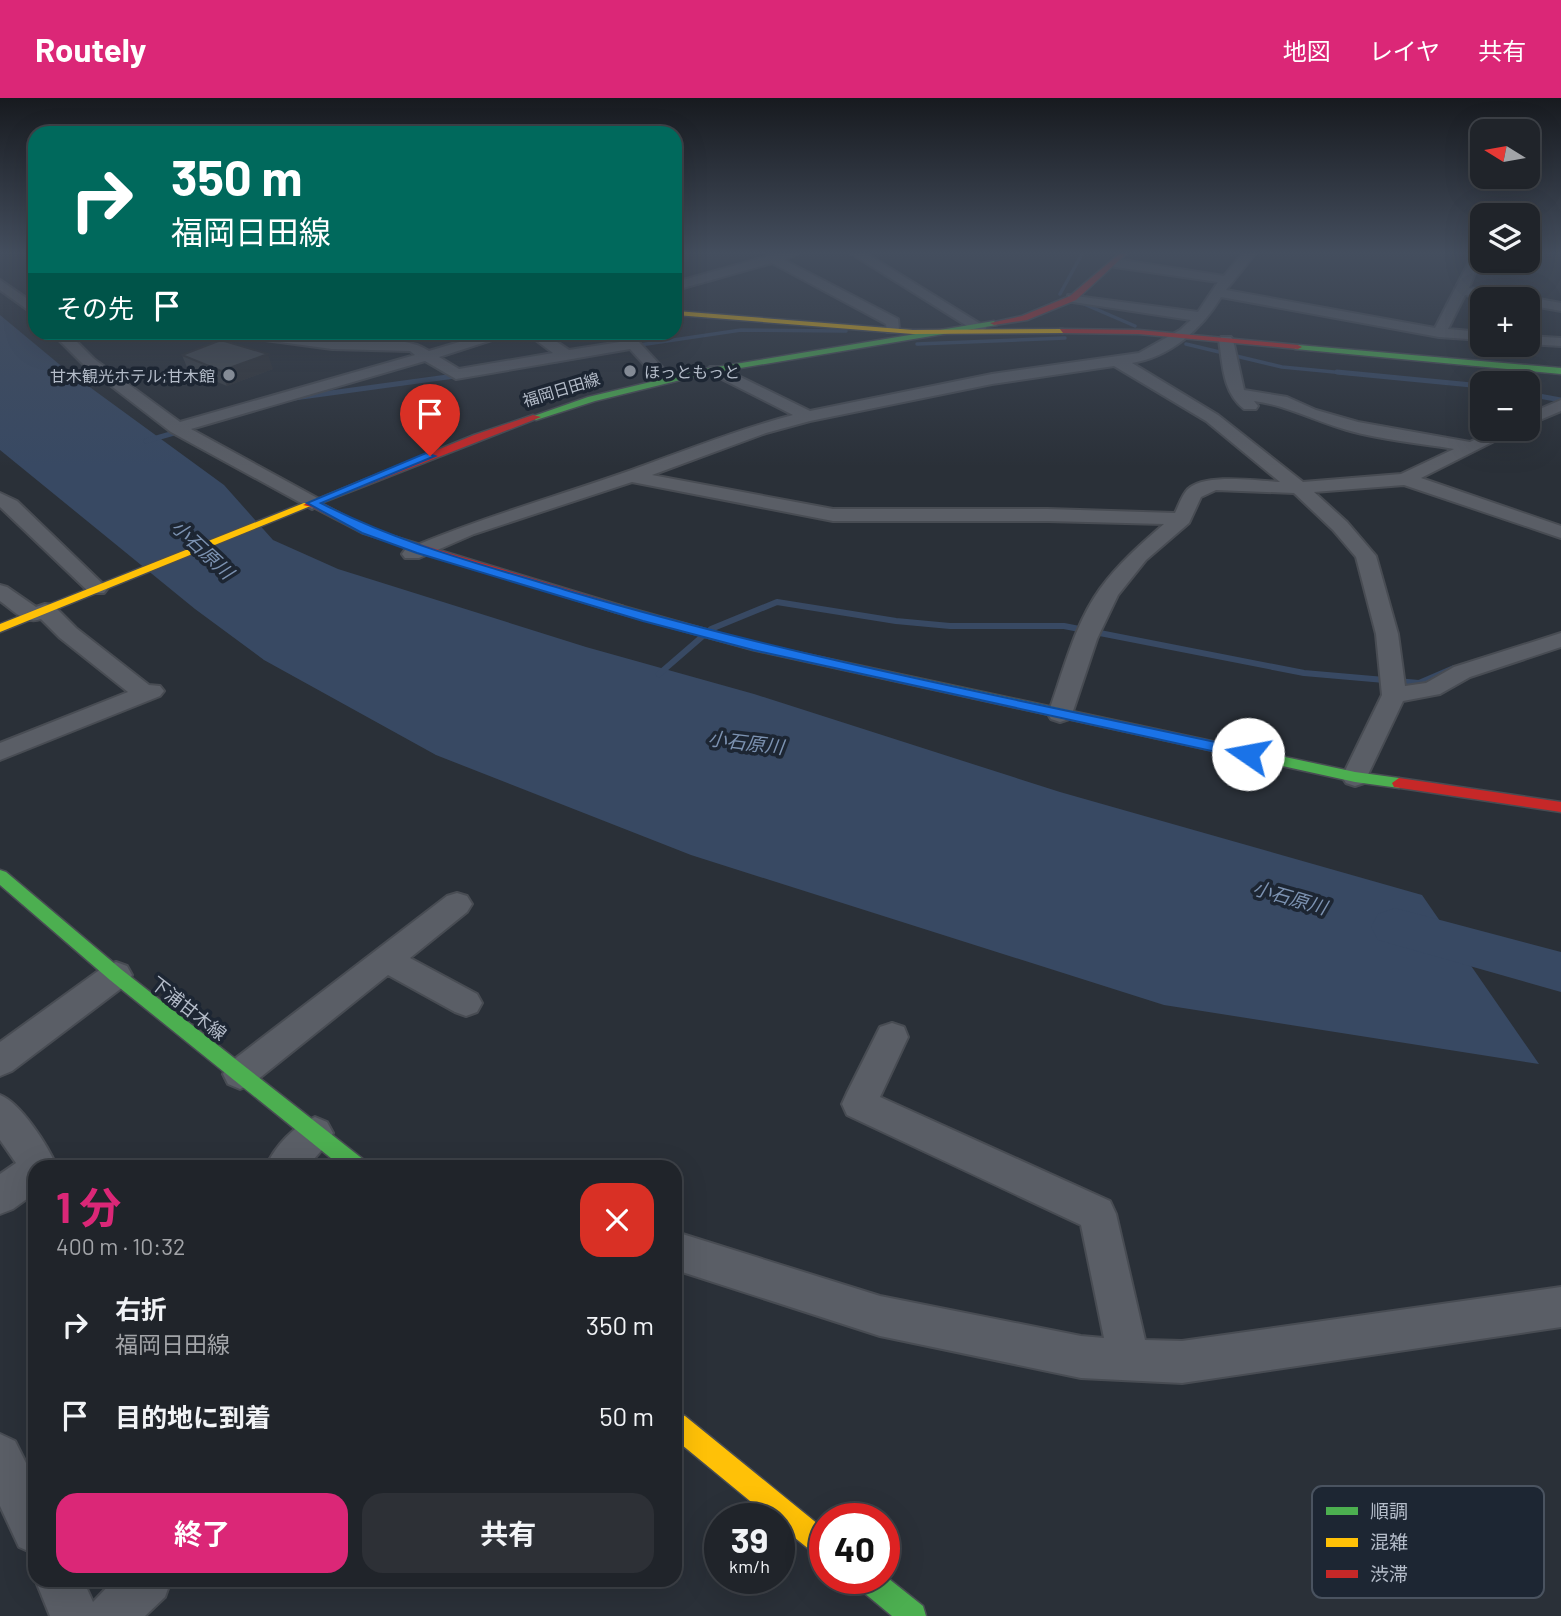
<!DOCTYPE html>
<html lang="ja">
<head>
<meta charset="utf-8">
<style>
	:root { --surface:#20242a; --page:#2d3036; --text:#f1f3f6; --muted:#a2a4a8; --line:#3d4147; --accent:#db2777 }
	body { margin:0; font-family:Barlow,"Noto Sans JP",sans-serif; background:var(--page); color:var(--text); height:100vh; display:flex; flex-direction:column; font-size:26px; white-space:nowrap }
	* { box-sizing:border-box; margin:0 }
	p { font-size:23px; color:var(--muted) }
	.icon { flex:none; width:38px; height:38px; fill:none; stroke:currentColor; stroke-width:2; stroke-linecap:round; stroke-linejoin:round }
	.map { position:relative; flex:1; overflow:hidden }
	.side { position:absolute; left:28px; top:1062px; width:654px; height:427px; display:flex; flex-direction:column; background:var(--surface); border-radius:21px; box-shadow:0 7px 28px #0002,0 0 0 2px var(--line) }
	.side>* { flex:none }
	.banner { position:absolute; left:28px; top:28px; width:654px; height:214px; border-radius:21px; box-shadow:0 7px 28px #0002,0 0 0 2px var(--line); background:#00695c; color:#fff; overflow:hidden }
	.needle { width:46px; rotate:281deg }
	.tools { position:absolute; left:1470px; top:21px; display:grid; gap:14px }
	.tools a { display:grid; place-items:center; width:70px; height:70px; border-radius:14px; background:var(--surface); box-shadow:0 7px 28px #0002,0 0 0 2px var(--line); font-size:35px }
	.speed { position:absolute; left:704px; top:1405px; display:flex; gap:14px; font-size:35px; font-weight:700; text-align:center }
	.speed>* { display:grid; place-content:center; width:91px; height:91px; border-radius:50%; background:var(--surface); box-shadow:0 7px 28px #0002,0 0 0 2px var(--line); line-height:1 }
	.speed small { font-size:18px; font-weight:400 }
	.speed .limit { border:10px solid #d22; background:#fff; color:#111 }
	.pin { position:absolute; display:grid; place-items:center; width:60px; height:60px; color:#fff; margin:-72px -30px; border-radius:50% 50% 50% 0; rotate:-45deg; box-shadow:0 0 7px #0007 }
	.pin .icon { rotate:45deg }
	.me { position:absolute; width:77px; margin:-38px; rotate:282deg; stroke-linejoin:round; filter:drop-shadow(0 0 5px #0008) }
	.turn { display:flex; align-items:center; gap:24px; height:147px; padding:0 28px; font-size:32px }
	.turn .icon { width:91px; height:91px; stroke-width:2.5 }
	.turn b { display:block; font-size:49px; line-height:60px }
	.then { display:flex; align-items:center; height:66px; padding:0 28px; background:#0003; gap:14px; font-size:26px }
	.round { display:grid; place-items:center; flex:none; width:74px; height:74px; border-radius:21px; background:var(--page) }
	.headline { display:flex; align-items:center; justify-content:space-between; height:119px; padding:0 28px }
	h1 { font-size:42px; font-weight:700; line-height:52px; color:var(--accent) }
	.action { display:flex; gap:14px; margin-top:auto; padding:14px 28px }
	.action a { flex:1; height:80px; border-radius:21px; background:var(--accent); color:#fff; font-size:28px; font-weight:700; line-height:80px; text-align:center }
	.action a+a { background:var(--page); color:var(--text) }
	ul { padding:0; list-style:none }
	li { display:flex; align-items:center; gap:21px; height:91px; padding:0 28px }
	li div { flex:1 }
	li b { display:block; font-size:26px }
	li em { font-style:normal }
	header { display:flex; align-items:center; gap:42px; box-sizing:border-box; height:98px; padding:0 35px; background:var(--accent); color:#fff }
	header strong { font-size:33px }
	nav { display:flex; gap:38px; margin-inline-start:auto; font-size:24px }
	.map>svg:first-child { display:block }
</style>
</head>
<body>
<header>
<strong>Routely</strong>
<nav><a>地図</a><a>レイヤ</a><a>共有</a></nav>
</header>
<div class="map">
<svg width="1561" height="1518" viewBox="0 0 1561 1518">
	<rect width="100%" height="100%" fill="#2a3038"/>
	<path fill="#384963" d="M0 217 65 271 224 387 273 442 338 471 586 549 754 596 1060 694 1422 797 1539 966 1164 907 691 757 436 657 264 562 195 511 0 352Z"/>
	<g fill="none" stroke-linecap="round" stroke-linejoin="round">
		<path stroke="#384963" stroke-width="3.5" d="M1060 196 1082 156
			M1084 206 1135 228
			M917 246 1065 240
			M1186 246 1282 269 1355 276
			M633 248 741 232 846 233
			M554 264 603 255"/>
		<path stroke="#384963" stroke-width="5" d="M1337 274 1482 288
			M1528 296 1561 302
			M294 300 462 277
			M146 343 181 333"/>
		<path stroke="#384963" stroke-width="6" d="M659 576 711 531 777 504 896 523 950 528H1064L1304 575 1419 585 1454 570"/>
		<path fill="#384963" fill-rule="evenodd" d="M1395 810 1561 854V894L1378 842 1371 829 1378 816Z"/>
		<g stroke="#484c53" stroke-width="4">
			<path id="street" d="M776 156H797L784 162 898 221 899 231 897 234H887L886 226 772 165 676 192V184Z
				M852 156H867L987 230 980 234 975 233Z
				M1242 156H1255L1226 192 1435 230 1473 156H1482L1469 190 1515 197 1522 201H1492L1465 197 1448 231 1482 234V242L1439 239 1221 199C1202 231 1170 259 1132 265L1218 317 1303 384 1401 376 1454 351C1419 345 1381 342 1347 332 1315 323 1286 307 1254 303L1258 308 1256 311H1244C1223 294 1223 269 1219 242L1221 239H1231L1233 242 1244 292 1287 299 1316 312 1358 324 1470 344 1497 331H1518L1421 380 1561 428V440L1404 387 1314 394 1347 424 1376 458 1398 536 1405 588 1426 585 1454 569 1561 535V549L1470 579 1440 596 1403 603 1364 685 1355 688 1346 685 1342 679 1382 597 1376 536 1356 459 1333 432 1294 395 1216 392 1201 399 1189 425 1146 462 1118 497 1097 541 1072 616 1069 621 1060 624 1051 621 1048 616C1063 575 1074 527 1100 491 1118 466 1141 446 1164 426L1048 423H833L632 384 474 436 419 460H405L402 456 405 452C477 421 552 400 626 374 682 354 736 332 793 317L710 275 707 272 710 269H720L810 313 992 276 1139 255 1180 232 1191 222 1073 204 1068 203V197L1198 214 1218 184 1115 169 1109 165 1115 161 1224 178ZM1114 268 1206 323 1280 384C1257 383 1206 375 1188 391 1182 397 1179 407 1175 415L1048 411H833L652 377 766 335 810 323 992 286Z
				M0 182 35 206V217L0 192Z
				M1528 199 1561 205V213L1528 207V201H1523Z
				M51 234H67L94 261 180 324 415 257 410 253 332 251 236 238 229 234C266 234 297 240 333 243 363 245 403 236 429 253L493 234H517L439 259 459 271 553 255 525 234H542L569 252 633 242 638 243 673 281 670 284H660L630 251 456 281 425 263 191 331 319 401 321 405 312 411 171 334 84 267Z
				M1528 238 1561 240V248L1528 246Z
				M1561 302V313L1528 327V316Z
				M0 395 17 403 104 487 107 491 104 495H90L0 409Z
				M0 487 7 489 36 509 45 506 53 507 76 530 149 587 160 588 164 593 160 598 0 662V645L128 594 60 540 41 521C25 527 13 512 0 503Z
				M457 795 467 798 472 806 467 814 410 860 477 896 482 905 477 914 466 918 455 914 388 877 252 986 240 991 228 986 223 976 228 966 447 798Z
				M116 864 127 868 132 877 127 886 12 973 0 978V944L105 868Z
				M892 925 904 929 908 939 880 999 1110 1103 1116 1116 1145 1242 1182 1243 1561 1189V1229L1182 1285 1081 1280 880 1238 676 1172V1134L880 1198 1081 1238 1104 1240 1081 1127 847 1017 842 1006 847 995 880 929Z
				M0 997C21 1005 48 1048 57 1069H35V1095L13 1111 0 1116V1076L16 1065 0 1042Z
				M315 1019 327 1024 333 1035 327 1046 307 1069H266C274 1049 295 1027 315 1019Z
				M0 1336 15 1343 35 1383V1456L19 1449 0 1408Z
				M35 1481 83 1482 93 1504 114 1482H171L165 1499 145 1518H50Z"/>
		</g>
		<g stroke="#484c53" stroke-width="3">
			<path id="fast" d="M994 223 997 227 705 276 595 303 536 322 531 319 588 299 705 271Z
				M1298 247 1561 270V276L1295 251 1294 249Z
				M619 507 755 545 1355 674 1399 680 1406 685 1399 690 1355 684 753 552 615 514V508Z
				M0 772 6 774 122 872 364 1062 367 1069H342L110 882 0 787Z
				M884 1477 923 1508 926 1518H892L857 1489 853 1480H884Z"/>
		</g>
		<g stroke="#484c53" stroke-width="3">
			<path id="slow" d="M676 213 913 232 1063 231 1067 233 1063 235 913 236 676 217Z
				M304 405 313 407 0 534V526Z
				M676 1315 685 1318 824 1431V1460L815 1456 779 1427V1421H772L676 1342Z"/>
		</g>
		<g stroke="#484c53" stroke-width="3">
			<path id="jam" d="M1119 156H1126L1076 202 1027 222 994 227 990 225 1022 218 1070 198Z
				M1060 231 1139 232 1298 247 1302 249 1298 251 1139 236 1063 235Z
				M533 317 541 319 321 405 370 431 623 508V514H615L362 435 312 409 303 407 474 337Z
				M1399 680 1561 704V714L1394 689 1392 685Z"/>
		</g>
		<use href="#street" fill="#5a5e66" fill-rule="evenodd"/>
		<use href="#fast" fill="#4caf50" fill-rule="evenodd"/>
		<use href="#slow" fill="#ffc107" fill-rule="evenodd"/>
		<use href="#jam" fill="#c62828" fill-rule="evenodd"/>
	</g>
	<path fill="#3a3f45" d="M182 257 273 271 227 288 188 272Z"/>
	<path fill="#303338" d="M268 256 273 271 227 288 221 273Z"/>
	<path fill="#444950" stroke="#303338" stroke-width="2" d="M221 242 268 256 221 273 182 257Z"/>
	<linearGradient id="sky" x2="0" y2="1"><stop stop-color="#171a1f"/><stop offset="0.42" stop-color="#444e5e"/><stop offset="1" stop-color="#444e5e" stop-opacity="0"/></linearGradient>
	<rect width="1561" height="369" fill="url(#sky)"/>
	<path fill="#1a73e8" stroke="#114b97" stroke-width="2" d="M426 355 435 358 321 405C400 446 484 467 569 493 792 559 1021 602 1248 651L1255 656 1248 661 753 552 643 523 417 455 362 435 307 405Z"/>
	<g fill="#848b96" stroke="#1d2633" stroke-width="2.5">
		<circle cx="630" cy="273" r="7"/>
		<circle cx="229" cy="277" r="7"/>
	</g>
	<g text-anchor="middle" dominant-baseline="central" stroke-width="7" stroke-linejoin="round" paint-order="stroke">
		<g font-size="16" fill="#b4bcc9" stroke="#1d2633" text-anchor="start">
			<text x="644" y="273">ほっともっと</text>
			<text x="215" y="277" text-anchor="end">甘木観光ホテル;甘木館</text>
		</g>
		<g font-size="16" fill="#b4bcc9" stroke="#1d2633">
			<text transform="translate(561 291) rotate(-17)">福岡日田線</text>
		</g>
		<g font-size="18" fill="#b4bcc9" stroke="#1d2633">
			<text transform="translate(189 910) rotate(38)">下浦甘木線</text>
		</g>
		<g font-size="19" font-style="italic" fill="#7c92b1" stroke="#1d2633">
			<text transform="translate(203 451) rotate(43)">小石原川</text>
			<text transform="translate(746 644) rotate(7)">小石原川</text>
			<text transform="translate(1290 799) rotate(16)">小石原川</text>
		</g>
	</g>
	<rect x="1312" y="1388" width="232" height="112" rx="10" fill="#1d2633" stroke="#4a5360" stroke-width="2"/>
	<rect x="1326" y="1409" width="32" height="8" fill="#4caf50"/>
	<rect x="1326" y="1440" width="32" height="9" fill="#ffc107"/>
	<rect x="1326" y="1472" width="32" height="8" fill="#c62828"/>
	<g font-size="19" fill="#b4bcc9">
		<text x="1370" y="1420">順調</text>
		<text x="1370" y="1451">混雑</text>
		<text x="1370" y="1483">渋滞</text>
	</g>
</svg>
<div class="tools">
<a><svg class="needle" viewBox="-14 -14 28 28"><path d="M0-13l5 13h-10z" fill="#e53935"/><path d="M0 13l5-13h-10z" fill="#a2a4a8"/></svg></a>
<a><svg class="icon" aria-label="layers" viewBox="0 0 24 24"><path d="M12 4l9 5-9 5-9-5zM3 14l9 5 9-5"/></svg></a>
<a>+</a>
<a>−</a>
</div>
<div class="speed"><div>39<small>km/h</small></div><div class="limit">40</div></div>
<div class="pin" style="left:430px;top:358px;background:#d93025"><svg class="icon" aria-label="arrive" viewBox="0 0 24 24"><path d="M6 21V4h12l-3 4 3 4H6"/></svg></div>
<svg class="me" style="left:1248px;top:656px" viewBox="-20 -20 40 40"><circle r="19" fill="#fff"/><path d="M0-13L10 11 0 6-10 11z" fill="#1a73e8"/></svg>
<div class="banner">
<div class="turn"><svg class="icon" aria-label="right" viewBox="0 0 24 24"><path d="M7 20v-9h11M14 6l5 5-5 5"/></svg><div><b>350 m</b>福岡日田線</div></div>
<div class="then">その先<svg class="icon" aria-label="arrive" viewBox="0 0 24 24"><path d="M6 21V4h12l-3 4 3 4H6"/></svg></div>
</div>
<section class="side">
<div class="headline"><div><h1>1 分</h1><p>400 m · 10:32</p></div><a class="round" style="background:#d93025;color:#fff"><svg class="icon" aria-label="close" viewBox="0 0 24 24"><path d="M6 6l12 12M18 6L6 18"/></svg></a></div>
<ul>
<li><svg class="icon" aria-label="right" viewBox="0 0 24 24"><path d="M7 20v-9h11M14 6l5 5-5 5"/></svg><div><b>右折</b><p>福岡日田線</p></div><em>350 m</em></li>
<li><svg class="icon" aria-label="arrive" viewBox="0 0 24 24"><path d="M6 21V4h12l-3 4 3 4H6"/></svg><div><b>目的地に到着</b></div><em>50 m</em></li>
</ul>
<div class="action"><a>終了</a><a>共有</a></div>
</section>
</div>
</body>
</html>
